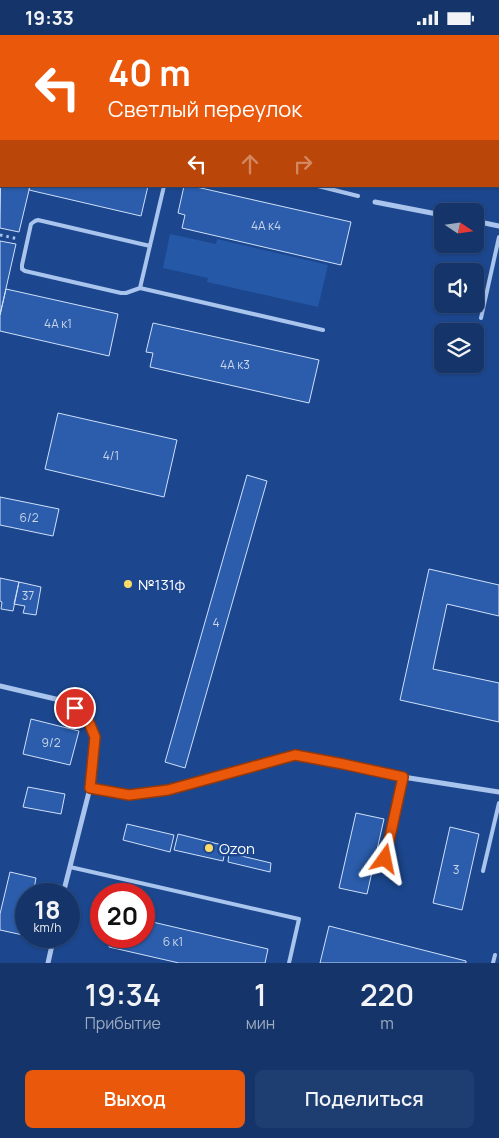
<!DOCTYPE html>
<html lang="ru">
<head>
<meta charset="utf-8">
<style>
	:root { --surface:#15356a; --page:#1e3d70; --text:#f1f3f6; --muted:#9dabc1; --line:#34507e; --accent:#ea580c }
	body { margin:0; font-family:Manrope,sans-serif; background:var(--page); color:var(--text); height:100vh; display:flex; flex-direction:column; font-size:19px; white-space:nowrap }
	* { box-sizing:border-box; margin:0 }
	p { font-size:16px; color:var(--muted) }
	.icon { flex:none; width:28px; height:28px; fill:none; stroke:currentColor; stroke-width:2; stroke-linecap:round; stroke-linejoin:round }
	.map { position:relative; height:928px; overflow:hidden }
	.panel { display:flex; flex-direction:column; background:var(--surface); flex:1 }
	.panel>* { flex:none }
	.guide { position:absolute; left:0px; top:0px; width:500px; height:152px; box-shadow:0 1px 4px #0004,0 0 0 1px var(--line); background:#ea580c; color:#fff; overflow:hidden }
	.needle { width:32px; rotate:103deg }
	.fabs { position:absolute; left:434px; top:168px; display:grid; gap:10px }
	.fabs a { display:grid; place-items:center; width:50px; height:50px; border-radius:8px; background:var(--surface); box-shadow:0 1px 4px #0004,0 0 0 1px var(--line); font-size:25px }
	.speed { position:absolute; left:15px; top:848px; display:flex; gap:10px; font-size:25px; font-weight:700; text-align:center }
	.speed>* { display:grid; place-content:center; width:65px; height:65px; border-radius:50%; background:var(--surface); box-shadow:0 1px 4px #0004,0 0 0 1px var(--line); line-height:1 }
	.speed small { font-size:12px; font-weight:400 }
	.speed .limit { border:8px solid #d22; background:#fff; color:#111 }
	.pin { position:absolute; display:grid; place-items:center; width:42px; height:42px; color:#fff; margin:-21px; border:2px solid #fff; border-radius:50%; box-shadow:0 1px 5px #0007 }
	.me { position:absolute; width:55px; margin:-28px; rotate:12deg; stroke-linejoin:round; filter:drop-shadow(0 0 4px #0008) }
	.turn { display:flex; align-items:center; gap:18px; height:105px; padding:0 25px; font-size:22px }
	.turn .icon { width:65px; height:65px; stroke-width:2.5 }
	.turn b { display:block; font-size:35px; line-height:42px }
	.lanes { display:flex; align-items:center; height:48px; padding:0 25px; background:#0003; justify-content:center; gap:25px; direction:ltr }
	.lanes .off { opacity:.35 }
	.eta { display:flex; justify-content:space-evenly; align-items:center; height:85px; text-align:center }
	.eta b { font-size:30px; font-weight:600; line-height:35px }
	.primary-button { display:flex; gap:10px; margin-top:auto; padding:10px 25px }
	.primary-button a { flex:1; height:58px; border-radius:8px; background:var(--accent); color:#fff; font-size:20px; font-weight:600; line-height:58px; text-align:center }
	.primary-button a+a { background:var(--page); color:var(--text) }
	.status { display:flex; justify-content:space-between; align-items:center; height:35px; padding:0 25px; background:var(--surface); direction:ltr }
	.status svg { height:14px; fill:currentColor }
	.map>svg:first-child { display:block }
</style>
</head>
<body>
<div class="status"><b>19:33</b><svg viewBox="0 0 49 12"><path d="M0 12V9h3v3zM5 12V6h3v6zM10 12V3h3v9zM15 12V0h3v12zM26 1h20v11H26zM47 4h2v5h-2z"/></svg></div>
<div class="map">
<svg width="499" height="928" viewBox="0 0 499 928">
	<rect width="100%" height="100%" fill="#1c478e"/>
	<path fill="#2558a7" d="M170 199 216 209 217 204 328 230 318 272 207 247 208 243 163 233Z"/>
	<path fill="#2b5dac" stroke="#cfe0fa" d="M1 113V151H30L19 197 0 193Z
		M30 151H148L141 181 29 155Z
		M184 151H192L351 187 341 230 182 193 185 180 178 178Z
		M0 206 16 209 0 280Z
		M6 254 118 279 109 321 0 296V280Z
		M153 288 319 325 309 368 150 332 153 318 146 317Z
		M58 378 177 405 164 462 45 434Z
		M247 440 267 446 185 733 165 727Z
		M0 462 59 474 53 501 0 490Z
		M429 534 499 550V581L447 569 433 634 499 648V687L400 665Z
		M0 543 19 547 13 576 1 574 2 567 0 566Z
		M19 547 41 552 36 580 23 578 25 571 14 569Z
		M31 684 79 696 70 730 23 719Z
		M28 752 65 759 61 779 23 772Z
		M356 778 384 784 367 859 339 853Z
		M127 789 174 800 170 817 123 805Z
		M450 792 479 799 462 875 433 868Z
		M178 799 226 811 223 826 174 815Z
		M229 818 271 828 270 837 228 827Z
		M10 837 36 843 33 859H26V886L23 900 0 895V879Z
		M144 885 268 914 265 928H179L109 912 112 901H144Z
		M329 891 466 926V928H320Z"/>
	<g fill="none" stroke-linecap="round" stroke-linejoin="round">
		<path stroke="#a9c4ed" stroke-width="3" stroke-dasharray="2.5 4" stroke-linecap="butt" d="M0 200 19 204"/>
		<path stroke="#a9c4ed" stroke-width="4" d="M200 1V0
			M0 76H1
			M318 151 358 161
			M150 211 38 185 35 186 31 189 22 230V234L25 236 121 258H126L140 253 323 295
			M140 253 164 151
			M481 283 499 202
			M385 824 403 742
			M70 832 299 884 289 928
			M483 836 499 768
			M493 928 495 920"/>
		<path stroke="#a9c4ed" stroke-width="5" d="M375 167 442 180
			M475 186 499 191
			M0 651 64 666 86 680 95 702 90 753 63 859
			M90 753 129 760 168 755 295 720 403 742 499 757
			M48 928 54 901"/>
	</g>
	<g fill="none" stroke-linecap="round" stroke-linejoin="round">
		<g stroke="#983908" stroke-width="12">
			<path id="route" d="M75 673 86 680 95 702 90 753 129 760 168 755 295 720 343 729 403 742 385 824"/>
		</g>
		<use href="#route" stroke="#ea580c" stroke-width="9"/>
	</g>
	<g fill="#fedb67" stroke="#1c478e" stroke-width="2">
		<circle cx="128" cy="549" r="5"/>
		<circle cx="209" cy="813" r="5"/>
	</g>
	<g text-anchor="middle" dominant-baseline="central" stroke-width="5" stroke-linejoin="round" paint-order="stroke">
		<g font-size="12" fill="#cad6ea">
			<text x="266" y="190">4А к4</text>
			<text x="58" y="288">4А к1</text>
			<text x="235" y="329">4А к3</text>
			<text x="111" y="420">4/1</text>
			<text x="29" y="482">6/2</text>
			<text x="28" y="560">37</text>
			<text x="216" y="587">4</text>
			<text x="51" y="707">9/2</text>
			<text x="456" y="834">3</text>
			<text x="173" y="906">6 к1</text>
		</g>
		<g font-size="15" fill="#fff" stroke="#1c478e" text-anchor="start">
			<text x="138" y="549">№131ф</text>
			<text x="219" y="813">Ozon</text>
		</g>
	</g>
</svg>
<div class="fabs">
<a><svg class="needle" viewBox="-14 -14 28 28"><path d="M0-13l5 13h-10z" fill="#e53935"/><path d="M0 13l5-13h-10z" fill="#9dabc1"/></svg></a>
<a><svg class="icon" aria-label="sound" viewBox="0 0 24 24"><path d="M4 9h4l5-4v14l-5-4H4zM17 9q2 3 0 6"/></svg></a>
<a><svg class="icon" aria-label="layers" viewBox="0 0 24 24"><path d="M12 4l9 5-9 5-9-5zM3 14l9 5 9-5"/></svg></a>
</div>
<div class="speed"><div>18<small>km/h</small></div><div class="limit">20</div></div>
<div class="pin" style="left:75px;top:673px;background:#d93025"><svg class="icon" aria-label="arrive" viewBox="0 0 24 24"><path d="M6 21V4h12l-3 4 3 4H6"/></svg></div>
<svg class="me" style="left:385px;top:824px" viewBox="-20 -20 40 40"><path d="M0-17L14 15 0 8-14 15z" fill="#ea580c" stroke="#fff" stroke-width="4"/></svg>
<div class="guide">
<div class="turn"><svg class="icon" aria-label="left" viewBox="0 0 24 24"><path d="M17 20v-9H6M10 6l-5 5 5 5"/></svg><div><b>40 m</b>Светлый переулок</div></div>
<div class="lanes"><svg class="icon" aria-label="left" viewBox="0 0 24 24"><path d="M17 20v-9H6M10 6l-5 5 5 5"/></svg><svg class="icon off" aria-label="ahead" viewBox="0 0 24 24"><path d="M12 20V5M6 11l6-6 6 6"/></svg><svg class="icon off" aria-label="right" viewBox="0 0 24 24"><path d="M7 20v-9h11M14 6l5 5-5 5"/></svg></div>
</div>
</div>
<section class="panel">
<div class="eta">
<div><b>19:34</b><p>Прибытие</p></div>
<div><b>1</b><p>мин</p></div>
<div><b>220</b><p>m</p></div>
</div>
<div class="primary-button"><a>Выход</a><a>Поделиться</a></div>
</section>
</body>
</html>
